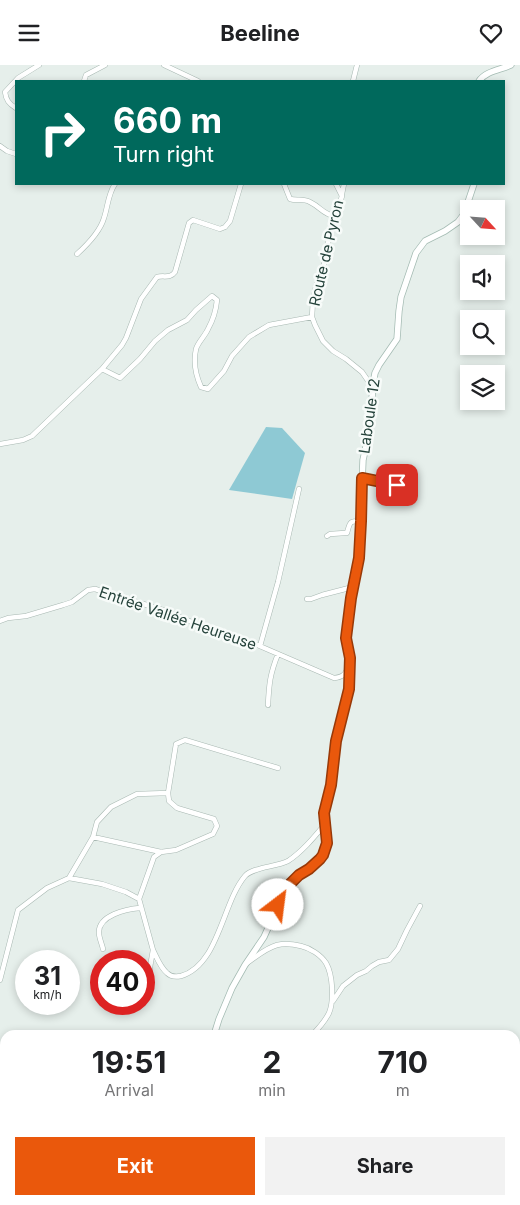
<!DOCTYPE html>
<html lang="en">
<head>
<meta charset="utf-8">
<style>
	:root { --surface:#fff; --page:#f2f2f2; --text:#202124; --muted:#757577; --accent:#ea580c }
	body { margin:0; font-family:Inter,sans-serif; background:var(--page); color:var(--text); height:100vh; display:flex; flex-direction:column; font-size:19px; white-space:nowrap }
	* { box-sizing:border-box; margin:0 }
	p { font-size:16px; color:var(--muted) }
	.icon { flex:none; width:28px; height:28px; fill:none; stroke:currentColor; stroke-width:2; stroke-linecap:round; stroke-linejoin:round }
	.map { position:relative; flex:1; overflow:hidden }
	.side { position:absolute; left:0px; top:965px; width:520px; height:175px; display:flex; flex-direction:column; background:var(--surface); border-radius:15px 15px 0 0; box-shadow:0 2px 8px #0003 }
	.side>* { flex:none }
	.guide { position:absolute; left:15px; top:15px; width:490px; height:105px; border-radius:0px; box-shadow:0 2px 8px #0003; background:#00695c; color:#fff; overflow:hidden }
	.needle { width:32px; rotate:116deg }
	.buttons { position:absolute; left:460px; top:135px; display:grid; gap:10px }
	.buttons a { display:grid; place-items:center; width:45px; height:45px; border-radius:0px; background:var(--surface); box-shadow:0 2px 8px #0003; font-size:25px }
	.speed { position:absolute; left:15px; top:885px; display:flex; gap:10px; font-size:25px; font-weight:700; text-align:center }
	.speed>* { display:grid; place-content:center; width:65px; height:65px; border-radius:50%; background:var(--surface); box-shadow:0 2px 8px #0003; line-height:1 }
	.speed small { font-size:12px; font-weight:400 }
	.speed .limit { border:8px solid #d22; background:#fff; color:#111 }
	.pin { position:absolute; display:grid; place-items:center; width:42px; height:42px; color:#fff; margin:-21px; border-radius:10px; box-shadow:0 2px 8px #0006 }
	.me { position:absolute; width:55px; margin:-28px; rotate:30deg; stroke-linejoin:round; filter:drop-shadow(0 0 4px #0008) }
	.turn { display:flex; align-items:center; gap:18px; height:105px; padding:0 15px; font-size:22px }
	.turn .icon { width:65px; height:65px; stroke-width:2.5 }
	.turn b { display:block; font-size:35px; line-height:42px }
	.eta { display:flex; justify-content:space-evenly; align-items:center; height:85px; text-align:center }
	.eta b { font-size:30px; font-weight:700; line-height:35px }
	.button { display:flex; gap:10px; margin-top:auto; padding:10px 15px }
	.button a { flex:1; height:58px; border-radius:0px; background:var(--accent); color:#fff; font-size:20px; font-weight:700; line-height:58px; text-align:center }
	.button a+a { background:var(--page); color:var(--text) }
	header { display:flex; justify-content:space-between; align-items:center; height:65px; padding:0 15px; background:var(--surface); font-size:22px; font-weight:700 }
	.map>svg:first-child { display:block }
</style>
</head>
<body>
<header><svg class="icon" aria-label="menu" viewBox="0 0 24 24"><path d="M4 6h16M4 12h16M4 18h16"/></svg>Beeline<svg class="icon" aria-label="heart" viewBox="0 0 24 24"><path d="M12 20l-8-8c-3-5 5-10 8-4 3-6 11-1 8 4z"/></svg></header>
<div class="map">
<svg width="520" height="1140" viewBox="0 0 520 1140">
	<rect width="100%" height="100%" fill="#e6efeb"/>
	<path fill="#bfe0c8" d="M515 1108H518L520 1109V1140H474V1135H515Z"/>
	<path fill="#8ec9d4" d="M266 362 282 363 305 388 292 434 229 425Z"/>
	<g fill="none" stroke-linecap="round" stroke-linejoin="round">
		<g stroke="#a8b8b2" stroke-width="5.5">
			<path id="street" d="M164 0 198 16
				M84 16 86 10 105 0
				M353 16 357 0
				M16 43C9 39 6 35 5 27L18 13 39 0
				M0 81 7 86 16 89
				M284 119 290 134C297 136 303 133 310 137 322 143 321 148 336 152
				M336 119 342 131 328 178 324 199 316 221 313 235 312 252 315 260 323 276 333 286 346 294 362 307 373 323
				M342 129 344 119
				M77 189C88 179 100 167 104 153 108 141 108 129 115 119
				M102 304 122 280 126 273 141 234 157 212C164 210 170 214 175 207L189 158 193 155 220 164 225 162 230 156 241 119
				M0 379 23 375 32 371 102 304 120 313 140 294 155 276 168 265 187 255 196 245 212 231 217 235C216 246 213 255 208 264 205 271 198 277 196 284 193 298 196 311 201 322L208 324 224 306 232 291 249 272 269 260 312 252
				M362 413 411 423
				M327 471 330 469 345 468H347C350 457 349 456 361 456
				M307 534H311L322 530 353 522
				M0 556 8 553 26 551 63 540 72 537 88 525 95 524 166 546 224 571 255 579 334 613C344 612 345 609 349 601
				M260 581 278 517 299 424
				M268 640C269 619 270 609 278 589
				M93 772 161 787 176 785 213 769 217 761 214 754 177 743 169 736 168 728 176 679 185 675 278 703
				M69 813 93 772 97 757 111 742 137 729 168 728
				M103 884C102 879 99 873 99 868 98 850 127 844 140 843
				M153 885C157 893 160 902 167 908 171 912 176 912 181 911 219 900 222 838 245 811 253 802 276 802 288 796 303 786 315 771 326 758
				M247 898C257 891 266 883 277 880 285 878 293 879 301 881 310 883 321 890 326 898 333 910 334 936 329 948 325 956 318 964 312 970
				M0 915 18 845 47 823 69 813 102 819 126 827 139 834
				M144 926 146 925 153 885 139 834 154 792 161 787
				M333 936 343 921 357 910 366 906 372 901 379 897 389 895 398 884 407 865 420 841
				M515 1042 520 1043
				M0 1081 5 1086
				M405 1135V1140
				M152 1140 153 1135"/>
		</g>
		<g stroke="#a4bbb3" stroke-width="7">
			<path id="secondary" d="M479 16C486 6 500 5 511 0
				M214 970 219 954 232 923 245 900 264 872 285 825 299 810 309 804 320 794 323 790 327 778 325 748 331 720 336 676 349 624 350 593 346 573 351 533 359 493 363 395 370 363 373 319 375 308 379 300 397 274 399 246 401 232 416 188 425 176 445 166 458 157 464 149 474 119
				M0 1052 5 1045
				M217 1135 219 1140"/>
		</g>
		<use href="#street" stroke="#fff" stroke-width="4.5"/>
		<use href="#secondary" stroke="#fff" stroke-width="5.5"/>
	</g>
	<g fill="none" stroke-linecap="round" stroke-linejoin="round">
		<g stroke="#983908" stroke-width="12">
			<path id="route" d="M278 840 286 825 291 818 299 810 309 804 320 794 323 790 327 778 324 748 331 720 336 676 349 624 350 593 346 573 351 533 359 493 361 456 362 413 397 420"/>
		</g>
		<use href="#route" stroke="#ea580c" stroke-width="9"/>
	</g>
	<g text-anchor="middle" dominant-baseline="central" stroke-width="5" stroke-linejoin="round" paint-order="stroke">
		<g font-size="15" fill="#24423a" stroke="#f7fbf9">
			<text transform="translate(326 188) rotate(-77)">Route de Pyron</text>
			<text transform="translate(369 351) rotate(-82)">Laboule 12</text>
			<text transform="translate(178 553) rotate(19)">Entrée Vallée Heureuse</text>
		</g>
	</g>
</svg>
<div class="buttons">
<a><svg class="needle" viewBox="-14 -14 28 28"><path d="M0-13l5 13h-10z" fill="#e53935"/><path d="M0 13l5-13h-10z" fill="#757577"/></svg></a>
<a><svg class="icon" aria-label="sound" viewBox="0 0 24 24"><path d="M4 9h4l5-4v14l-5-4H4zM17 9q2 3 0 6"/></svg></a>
<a><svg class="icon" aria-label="search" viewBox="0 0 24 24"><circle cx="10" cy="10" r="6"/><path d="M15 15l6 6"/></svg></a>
<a><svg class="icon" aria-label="layers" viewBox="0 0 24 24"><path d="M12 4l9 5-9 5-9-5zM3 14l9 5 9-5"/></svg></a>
</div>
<div class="speed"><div>31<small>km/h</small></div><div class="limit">40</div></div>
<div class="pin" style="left:397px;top:420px;background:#d93025"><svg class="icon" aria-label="arrive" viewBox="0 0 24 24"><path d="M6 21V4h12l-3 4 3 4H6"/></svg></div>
<svg class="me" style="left:278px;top:840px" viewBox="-20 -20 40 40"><circle r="19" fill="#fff"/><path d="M0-13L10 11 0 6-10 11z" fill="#ea580c"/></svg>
<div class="guide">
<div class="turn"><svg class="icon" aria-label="right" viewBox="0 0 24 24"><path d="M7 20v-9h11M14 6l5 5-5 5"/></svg><div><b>660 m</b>Turn right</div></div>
</div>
<section class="side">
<div class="eta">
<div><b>19:51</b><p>Arrival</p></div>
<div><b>2</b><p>min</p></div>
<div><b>710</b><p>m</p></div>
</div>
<div class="button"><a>Exit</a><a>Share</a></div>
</section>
</div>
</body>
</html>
